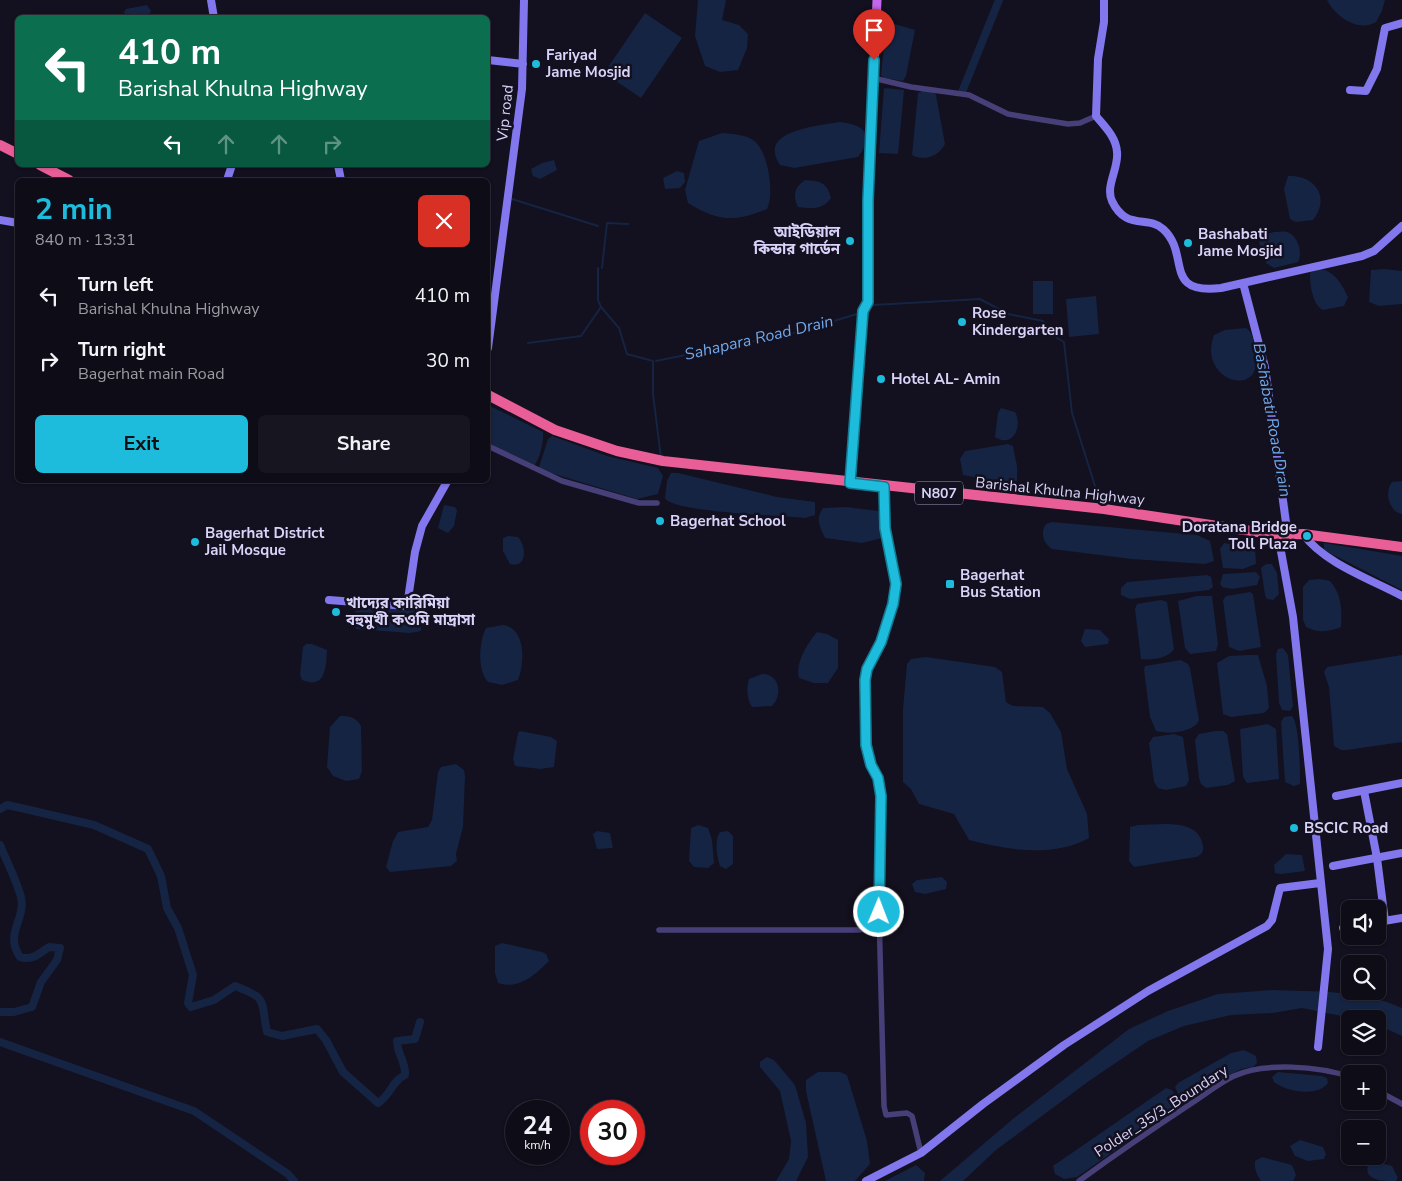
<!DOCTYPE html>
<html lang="en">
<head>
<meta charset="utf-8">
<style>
	:root { --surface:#0e0c17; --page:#171520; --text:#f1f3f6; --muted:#9b9ba1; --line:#2e2c36; --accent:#1dbbdc }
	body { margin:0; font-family:"Nunito Sans","Noto Sans Bengali",sans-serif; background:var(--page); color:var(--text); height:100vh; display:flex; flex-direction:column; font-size:19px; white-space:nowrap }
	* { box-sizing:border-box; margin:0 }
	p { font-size:16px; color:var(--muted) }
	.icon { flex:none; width:28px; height:28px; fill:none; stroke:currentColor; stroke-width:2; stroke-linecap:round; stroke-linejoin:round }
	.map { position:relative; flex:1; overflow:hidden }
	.drawer { position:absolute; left:15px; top:178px; width:475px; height:305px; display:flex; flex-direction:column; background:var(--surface); border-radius:8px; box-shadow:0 1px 4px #0004,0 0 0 1px var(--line) }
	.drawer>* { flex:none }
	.banner { position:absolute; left:15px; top:15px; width:475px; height:152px; border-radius:8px; box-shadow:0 1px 4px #0004,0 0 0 1px var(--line); background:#0b6e4f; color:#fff; overflow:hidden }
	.tools { position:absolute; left:1341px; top:900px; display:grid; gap:10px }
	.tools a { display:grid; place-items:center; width:45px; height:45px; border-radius:8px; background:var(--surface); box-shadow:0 1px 4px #0004,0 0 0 1px var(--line); font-size:25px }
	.speed { position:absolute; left:505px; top:1100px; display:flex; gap:10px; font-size:25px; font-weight:700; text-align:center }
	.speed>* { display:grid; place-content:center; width:65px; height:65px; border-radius:50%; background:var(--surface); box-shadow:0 1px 4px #0004,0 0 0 1px var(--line); line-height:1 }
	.speed small { font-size:12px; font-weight:400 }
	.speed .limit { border:8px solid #d22; background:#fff; color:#111 }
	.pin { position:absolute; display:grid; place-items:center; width:42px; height:42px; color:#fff; margin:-51px -21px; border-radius:50% 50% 50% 0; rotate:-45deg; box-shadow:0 0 5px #0007 }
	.pin .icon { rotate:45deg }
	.me { position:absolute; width:55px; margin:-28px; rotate:1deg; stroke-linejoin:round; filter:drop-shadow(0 0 4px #0008) }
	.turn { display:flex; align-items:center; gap:18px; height:105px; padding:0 20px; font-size:22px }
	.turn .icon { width:65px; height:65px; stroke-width:2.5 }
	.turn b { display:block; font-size:35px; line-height:42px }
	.lanes { display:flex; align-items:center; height:48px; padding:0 20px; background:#0003; justify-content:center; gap:25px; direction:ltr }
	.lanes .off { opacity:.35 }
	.round { display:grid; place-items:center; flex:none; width:52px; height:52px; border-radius:8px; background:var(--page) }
	.headline { display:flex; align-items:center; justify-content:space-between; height:85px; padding:0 20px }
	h1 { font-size:30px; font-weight:700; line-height:38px; color:var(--accent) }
	.button { display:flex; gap:10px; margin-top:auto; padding:10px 20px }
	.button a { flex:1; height:58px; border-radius:8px; background:var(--accent); color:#111; font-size:20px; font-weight:700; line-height:58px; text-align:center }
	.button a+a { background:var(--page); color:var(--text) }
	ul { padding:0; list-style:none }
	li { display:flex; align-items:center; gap:15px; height:65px; padding:0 20px }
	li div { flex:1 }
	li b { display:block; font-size:19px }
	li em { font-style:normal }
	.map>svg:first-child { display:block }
</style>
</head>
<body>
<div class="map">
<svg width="1402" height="1181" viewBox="0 0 1402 1181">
	<rect width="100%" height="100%" fill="#13101f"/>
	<path fill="#152443" d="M698 0H726L722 20 739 25 748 34 747 48 738 70 720 72 705 66 695 36Z
		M1327 0H1385L1382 11 1376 22C1358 33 1335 16 1327 0Z
		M147 5 151 11 148 16 126 17 124 12 126 9Z
		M645 13 682 38 641 98 604 73Z
		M891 23 915 30 906 76 903 81 884 78 881 75 886 27Z
		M884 88 904 90 898 154 879 153Z
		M926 89 933 91 936 95 945 144C939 156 924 162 912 155L918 93Z
		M839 122C863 124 876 134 858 157L794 168 780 165C756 130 819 126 839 122Z
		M722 133C732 134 744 134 753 140 768 149 775 194 767 209 734 222 719 222 688 203L685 190 699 141Z
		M554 160 557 170 540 179 533 176 531 169 542 163Z
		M677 171 684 173 685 182 680 188 665 189 663 178Z
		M1288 176C1315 175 1331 197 1313 220L1296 222 1290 219 1284 189Z
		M805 180C820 181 827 182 831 198 823 210 811 209 798 207 792 195 795 187 805 180Z
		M1274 232C1278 232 1283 231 1287 232 1298 235 1303 253 1298 262L1274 268 1266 263 1259 242 1264 235Z
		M1316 269C1333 268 1342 284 1348 297L1344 306 1323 310C1312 304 1310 285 1310 273Z
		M1384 269 1402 271V304L1379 306 1369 302 1371 270Z
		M1033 281H1053V314H1033Z
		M1096 296 1099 334 1069 337 1066 299Z
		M1246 328C1253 332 1253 341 1255 348 1268 402 1196 383 1214 335L1225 330Z
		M488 405 543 432C544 441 540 460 533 467L488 445Z
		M1001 408 1015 412C1023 426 1013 449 995 437L998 413Z
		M552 436 607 456 658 468 663 476 658 494 637 499 541 470 539 467 548 439Z
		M1008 444 1013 446 1017 466V481L1000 482 963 475 960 459 965 451Z
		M671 473H678L777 497 815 502V515L805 518C785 516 670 512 665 498L667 481Z
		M1402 481V514C1389 512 1384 492 1392 482Z
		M444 505 455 507 457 510 454 526 448 533 438 528Z
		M846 507 878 511C883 517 885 531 882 538L862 543 825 538C820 527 815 519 823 508Z
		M1052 522 1197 535 1210 541 1214 561 1205 564 1132 559 1052 549C1043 543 1040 533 1046 524Z
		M508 536 518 537C527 547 527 569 510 564L503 551V538Z
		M1224 543 1255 548 1256 564 1243 569 1223 568 1220 549Z
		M1324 543 1402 556V590L1324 550Z
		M1266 564H1272L1277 573 1279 594 1273 600 1267 599 1265 595 1261 568Z
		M1256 572 1260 577 1257 585 1232 589 1222 587 1220 584 1223 574Z
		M1207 575 1211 577 1213 587 1209 590 1130 599 1121 595V588L1127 582Z
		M1320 579 1330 581C1342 595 1342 610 1341 627 1330 632 1317 633 1306 627L1303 620V587L1309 580Z
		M1250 592 1253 594 1261 647 1239 651 1229 647 1223 600 1226 596Z
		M1197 596H1212L1218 644 1216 651 1190 654 1185 648 1178 601Z
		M1161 600 1167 602 1174 649C1168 659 1151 660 1141 659L1135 609 1137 604Z
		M360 607 416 609 421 615V631L410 633 356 629 353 613Z
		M503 625C526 628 525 663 518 680L502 685 488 682C477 671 479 641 486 628Z
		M1085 629 1100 630 1109 639 1108 644 1085 647 1081 641Z
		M817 632 827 634 838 640V668L828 683H814L799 678C795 663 807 644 817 632Z
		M312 644 327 650C326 667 326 690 302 680L300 674 303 647 306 644Z
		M1283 648 1288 655 1293 706 1290 711 1282 710 1279 703 1276 654 1278 649Z
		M1248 655H1258L1267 686 1269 708 1264 713 1231 717 1223 714 1217 663 1229 656Z
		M1402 655V742L1347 750H1341L1334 746 1329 687 1324 672 1327 667Z
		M926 657 995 667 1002 672 1006 702 1013 706 1043 707 1050 713 1061 732 1067 769 1087 814 1089 838C1053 858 1007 850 969 840L954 814 919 804 911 789 903 782V708L907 664 911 659Z
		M1181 660 1188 664 1190 668 1199 720 1197 724C1187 733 1169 734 1156 731L1150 717 1144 670 1145 666Z
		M762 674C780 674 783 695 772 706L752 707C747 699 746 689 749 679Z
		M340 716C350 716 356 717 361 726L362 771 359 779 346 781 333 776 327 767 330 727Z
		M1292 716C1300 726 1300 770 1300 784L1294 786 1285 782 1281 722 1284 717Z
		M1268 724 1276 729 1279 779 1247 783 1243 777 1240 729Z
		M520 731 551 737 557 741 554 767 540 769 515 766 513 759 518 733Z
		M1215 731H1223L1227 734 1235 781 1228 785 1206 788 1201 784 1199 778 1195 740 1199 734Z
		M1174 734 1183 737 1189 780 1186 786 1166 790 1158 788 1154 782 1149 743 1153 737Z
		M456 764 464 770 465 776 463 827 456 854 457 861 451 866 390 872 386 867 393 841 398 832 428 827 432 820 438 772 441 767Z
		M698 825 708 828 712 840 714 863 708 868 694 867 689 861 691 828Z
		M1138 825C1159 825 1199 817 1203 846 1204 852 1201 855 1196 857L1134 867 1129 861 1130 827Z
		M597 831 610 833 613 848 597 849 593 834Z
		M728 831 733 836V864L726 869 720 866C717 857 714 840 720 832Z
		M1286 854 1302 855 1305 871 1281 874 1275 873 1274 865Z
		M942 877 947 882 946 889 925 894 915 892 912 884 917 880Z
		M502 943 542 952 546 954 549 961C535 975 519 990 498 983L495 973V946Z
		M1272 990C1315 992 1361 989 1402 1008V1036L1378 1025V1019H1356L1302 1008 1273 1013 1231 1015 1184 1026 1148 1041 1089 1081 996 1150 963 1181H940L1014 1118 1129 1029 1168 1011 1218 994Z
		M1244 1050 1256 1056 1257 1063 1253 1067 1241 1069 1189 1098 1178 1094 1175 1087 1178 1083 1231 1053Z
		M767 1057 774 1060 795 1085 806 1123 808 1157 796 1181H776L789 1159 791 1141 780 1091 760 1067V1062Z
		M818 1072H840L847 1075 867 1141 870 1164 855 1181H826L806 1091V1080Z
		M1278 1072 1322 1076 1327 1078 1328 1083C1318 1097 1286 1092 1274 1082L1272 1077Z
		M1166 1088 1172 1090 1180 1101 1179 1106 1077 1177 1064 1179 1055 1174 1053 1166Z
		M1300 1140 1323 1147 1326 1154 1324 1159 1308 1161 1295 1156 1290 1146Z
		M1262 1157 1292 1165 1296 1175 1293 1181H1261C1257 1175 1254 1169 1255 1161Z
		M1377 1162 1392 1166 1398 1178 1396 1181C1384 1181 1361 1181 1369 1163Z
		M916 1165 925 1173 924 1181H885Z"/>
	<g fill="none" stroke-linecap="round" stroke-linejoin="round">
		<path stroke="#152443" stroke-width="2" d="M512 199 598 226
			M598 268V300L601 307
			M602 268 607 223 628 224
			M873 305 980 299 1008 314 1043 321 1057 338 1064 342 1072 413 1101 505
			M528 343 581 336 601 307 619 328 627 354 653 361V394L661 458
			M656 361 798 332 860 313
			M1287 502 1291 532"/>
		<path stroke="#152443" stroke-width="8" d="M962 92 999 0
			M0 809 7 805 21 808 94 825 148 849 161 876 167 908 178 928 193 975 188 1003 191 1007 214 1000 235 986C269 999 260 999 267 1032L282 1036 317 1029 326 1040 343 1072 378 1103C391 1095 391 1082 405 1075 406 1062 397 1054 397 1041L415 1039 420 1022
			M0 845C7 862 16 879 21 897 26 920 4 933 20 957 32 961 40 953 49 947L60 948 57 960 41 982 32 1007 14 1012H0
			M0 1042 194 1111 288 1174 294 1181"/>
		<path stroke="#474078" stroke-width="5.5" d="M873 78 911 87 969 95 1008 114 1025 117 1068 124 1080 123 1096 116
			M488 446 562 481 639 503H657
			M884 487 885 528 896 584 893 604 881 642 867 669 865 680 866 745 871 765 878 778 881 796 879 912 884 1106 886 1115 907 1113 912 1116 921 1153
			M659 930H858L880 927
			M1378 1091 1402 1104
			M1079 1181C1116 1154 1154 1128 1192 1103 1206 1094 1219 1083 1234 1076 1264 1062 1319 1066 1350 1077"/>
		<path stroke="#8277ed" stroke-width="8" d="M211 0 214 18
			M1104 0V22L1098 59 1096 116C1105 127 1116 137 1117 152 1119 168 1105 186 1112 201 1126 231 1148 215 1163 229 1191 254 1162 295 1221 288L1362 256 1374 251 1402 226
			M488 60 523 64
			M1350 90 1366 91 1377 69 1385 28 1402 23
			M338 165 341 180
			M227 180 232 165
			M0 220 18 223
			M1243 283 1265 367 1286 523
			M488 348 522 89 524 0
			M1303 534C1324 563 1370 579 1402 596
			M1278 535 1293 617 1328 949 1318 1047
			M329 600 407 606 415 552 422 526 448 480
			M1364 791 1377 858 1385 921
			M1336 796 1402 783
			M1333 866 1402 853
			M1378 922 1402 918
			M1343 928 1350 927
			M866 1181 921 1153 983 1104 1064 1045 1148 991 1267 926 1272 920 1280 888 1320 883"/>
		<path stroke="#c468eb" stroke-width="9" d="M850 483 863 311 868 302V200L877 0"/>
		<path stroke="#ea5e97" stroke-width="10" d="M0 145 18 154
			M40 165 69 180
			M488 395 555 430 617 451 663 461 1104 509 1278 535 1303 534 1402 547"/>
	</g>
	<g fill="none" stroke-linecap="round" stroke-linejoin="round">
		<g stroke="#137a8f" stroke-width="12">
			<path id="route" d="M874 60 868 200V302L863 311 850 483 884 487 885 528 896 584 893 604 881 642 867 669 865 680 866 745 871 765 878 778 881 796 879 912"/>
		</g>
		<use href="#route" stroke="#1dbbdc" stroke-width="9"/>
	</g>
	<g fill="#1dbbdc" stroke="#13101f" stroke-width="2">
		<circle cx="536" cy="64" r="5"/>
		<circle cx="850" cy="241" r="5"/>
		<circle cx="1188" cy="243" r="5"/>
		<circle cx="962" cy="322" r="5"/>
		<circle cx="881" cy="379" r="5"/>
		<circle cx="660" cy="521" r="5"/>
		<circle cx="1307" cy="536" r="5"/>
		<circle cx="195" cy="542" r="5"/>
		<rect x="945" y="579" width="10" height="10" rx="2.5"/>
		<circle cx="336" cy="612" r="5"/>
		<circle cx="1294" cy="828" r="5"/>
	</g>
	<g text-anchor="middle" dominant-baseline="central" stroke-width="5" stroke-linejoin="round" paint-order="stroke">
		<rect fill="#13101f" stroke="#9e98b8" stroke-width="1" x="915" y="481.5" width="48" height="23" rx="4"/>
		<g font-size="14" font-weight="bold" fill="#dad3f9">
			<text x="939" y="493">N807</text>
		</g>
		<g font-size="15" font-weight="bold" fill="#dad3f9" stroke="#13101f" text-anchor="start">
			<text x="546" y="55">Fariyad<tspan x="546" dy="17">Jame Mosjid</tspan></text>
			<text x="840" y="232" text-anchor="end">আইডিয়াল<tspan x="840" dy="17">কিন্ডার গার্ডেন</tspan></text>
			<text x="1198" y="234">Bashabati<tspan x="1198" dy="17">Jame Mosjid</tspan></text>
			<text x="972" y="313">Rose<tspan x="972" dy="17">Kindergarten</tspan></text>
			<text x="891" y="379">Hotel AL- Amin</text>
			<text x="670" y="521">Bagerhat School</text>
			<text x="1297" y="527" text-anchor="end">Doratana Bridge<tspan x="1297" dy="17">Toll Plaza</tspan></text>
			<text x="205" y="533">Bagerhat District<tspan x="205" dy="17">Jail Mosque</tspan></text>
			<text x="960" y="575">Bagerhat<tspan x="960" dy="17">Bus Station</tspan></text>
			<text x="346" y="603">খাদ্যের কারিমিয়া<tspan x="346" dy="17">বহুমুখী কওমি মাদ্রাসা</tspan></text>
			<text x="1304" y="828">BSCIC Road</text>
		</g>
		<g font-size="15" fill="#dad3f9" stroke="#13101f">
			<text transform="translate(505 113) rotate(-84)">Vip road</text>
			<text transform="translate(1060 491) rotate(6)">Barishal Khulna Highway</text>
			<text transform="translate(1161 1111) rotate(-33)">Polder_35/3_Boundary</text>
		</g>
		<g font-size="16" font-style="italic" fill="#6fa9ec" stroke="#13101f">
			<text transform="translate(759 338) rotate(-13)">Sahapara Road Drain</text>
			<text transform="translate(1272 420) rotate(80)">Bashabati Road Drain</text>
		</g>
	</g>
</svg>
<div class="tools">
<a><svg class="icon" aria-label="sound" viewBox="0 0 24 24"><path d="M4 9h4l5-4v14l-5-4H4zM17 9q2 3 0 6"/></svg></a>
<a><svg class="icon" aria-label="search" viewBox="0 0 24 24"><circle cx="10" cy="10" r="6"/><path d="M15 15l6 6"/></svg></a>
<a><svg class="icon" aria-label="layers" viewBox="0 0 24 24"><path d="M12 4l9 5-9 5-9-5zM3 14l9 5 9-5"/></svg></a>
<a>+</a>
<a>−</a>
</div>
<div class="speed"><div>24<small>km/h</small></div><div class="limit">30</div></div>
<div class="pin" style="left:874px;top:60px;background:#d93025"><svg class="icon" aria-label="arrive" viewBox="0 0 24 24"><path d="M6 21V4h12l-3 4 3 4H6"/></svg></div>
<svg class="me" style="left:879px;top:912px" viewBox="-20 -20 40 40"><circle r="17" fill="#1dbbdc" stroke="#fff" stroke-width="3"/><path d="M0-11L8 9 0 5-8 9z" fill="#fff"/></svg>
<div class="banner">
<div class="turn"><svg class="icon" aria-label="left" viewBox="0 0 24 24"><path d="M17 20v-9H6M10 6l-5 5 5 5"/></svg><div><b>410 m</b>Barishal Khulna Highway</div></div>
<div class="lanes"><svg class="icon" aria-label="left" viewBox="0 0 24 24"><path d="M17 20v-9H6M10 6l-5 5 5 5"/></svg><svg class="icon off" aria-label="ahead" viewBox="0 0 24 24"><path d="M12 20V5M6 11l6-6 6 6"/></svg><svg class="icon off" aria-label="ahead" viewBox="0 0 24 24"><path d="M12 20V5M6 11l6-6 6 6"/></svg><svg class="icon off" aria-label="right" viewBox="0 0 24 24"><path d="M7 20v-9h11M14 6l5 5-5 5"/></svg></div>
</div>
<section class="drawer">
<div class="headline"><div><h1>2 min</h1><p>840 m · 13:31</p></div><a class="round" style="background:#d93025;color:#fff"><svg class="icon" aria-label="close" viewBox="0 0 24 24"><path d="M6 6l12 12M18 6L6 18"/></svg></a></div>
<ul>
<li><svg class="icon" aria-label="left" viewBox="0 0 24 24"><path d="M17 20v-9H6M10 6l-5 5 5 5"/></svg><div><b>Turn left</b><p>Barishal Khulna Highway</p></div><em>410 m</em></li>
<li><svg class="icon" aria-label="right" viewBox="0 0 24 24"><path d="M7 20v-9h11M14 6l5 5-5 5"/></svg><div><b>Turn right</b><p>Bagerhat main Road</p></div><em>30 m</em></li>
</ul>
<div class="button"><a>Exit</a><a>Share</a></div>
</section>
</div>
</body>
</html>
